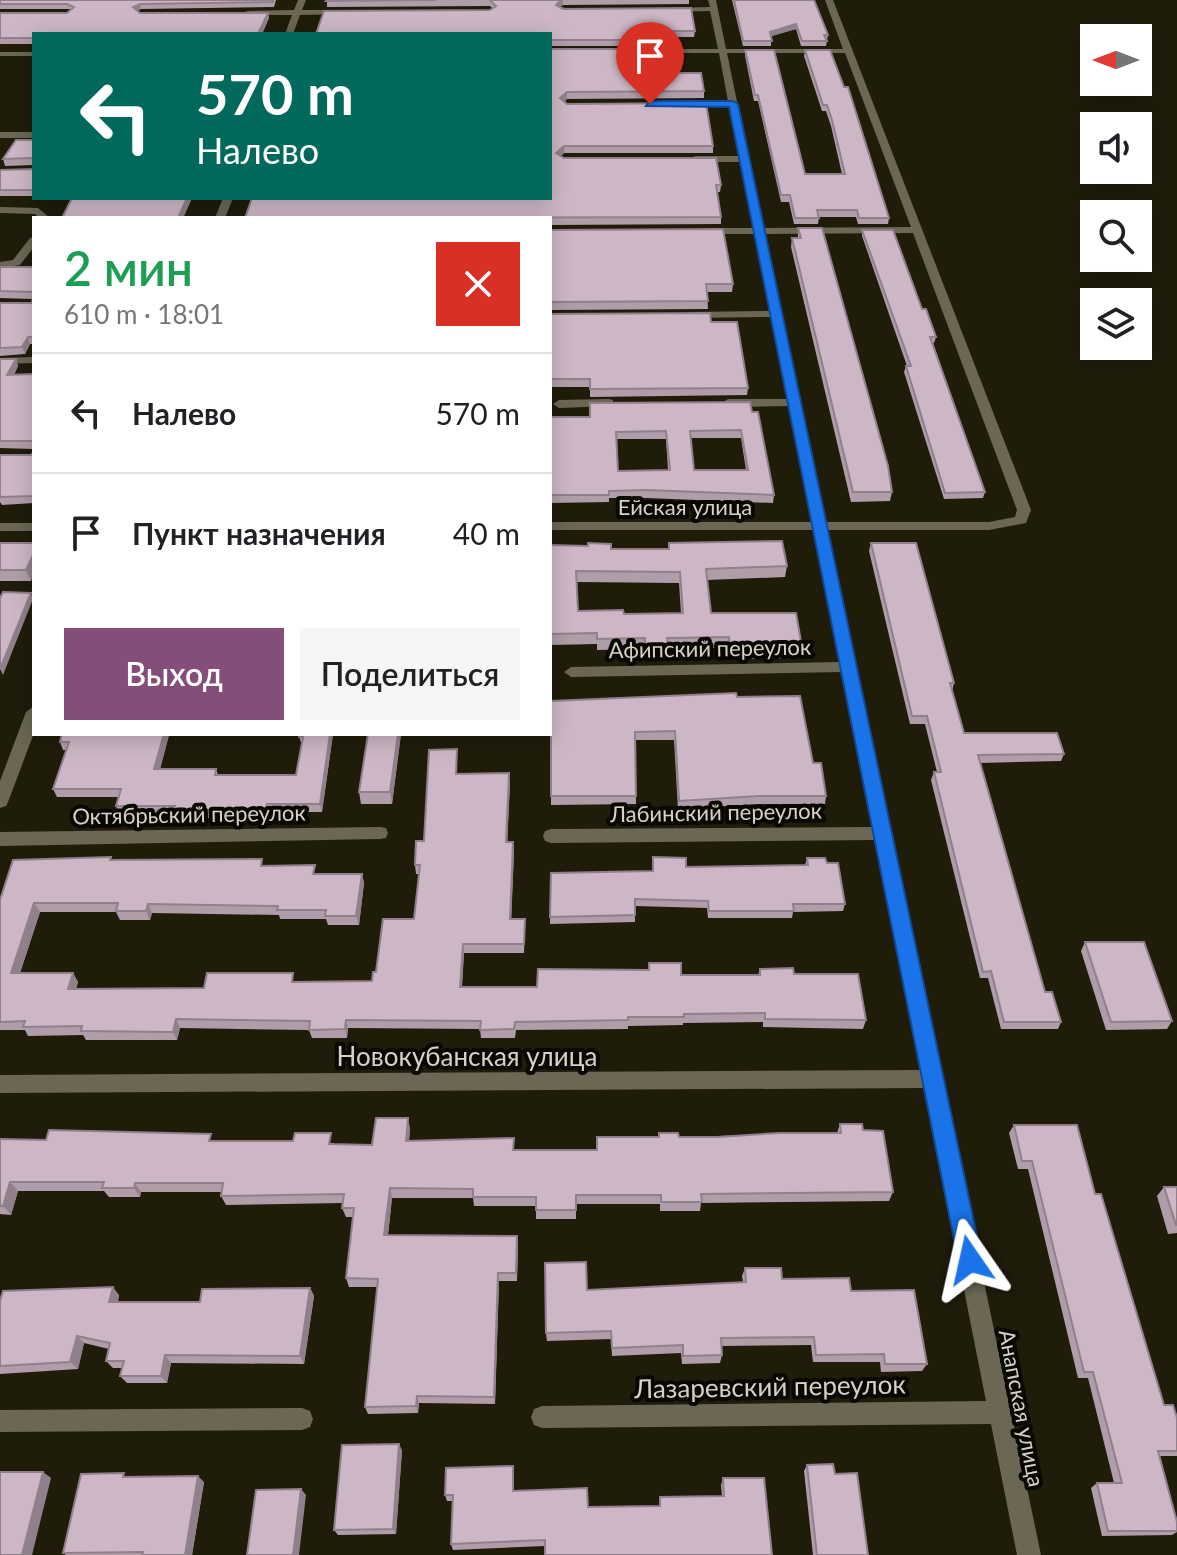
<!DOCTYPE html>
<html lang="ru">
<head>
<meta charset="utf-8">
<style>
	:root { --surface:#fff; --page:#f6f6f6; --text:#202124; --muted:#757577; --line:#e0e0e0; --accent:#844e78 }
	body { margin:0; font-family:Lato,sans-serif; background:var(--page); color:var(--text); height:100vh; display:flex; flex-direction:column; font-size:30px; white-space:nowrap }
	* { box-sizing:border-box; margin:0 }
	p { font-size:26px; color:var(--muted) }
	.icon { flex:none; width:44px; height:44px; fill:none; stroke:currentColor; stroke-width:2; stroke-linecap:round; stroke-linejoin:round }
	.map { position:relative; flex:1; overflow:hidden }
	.side { position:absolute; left:32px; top:216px; width:520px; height:520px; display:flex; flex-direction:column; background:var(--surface); border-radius:0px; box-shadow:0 4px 20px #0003 }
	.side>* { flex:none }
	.hud { position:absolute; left:32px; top:32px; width:520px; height:168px; border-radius:0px; box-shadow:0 4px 20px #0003; background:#00695c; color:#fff; overflow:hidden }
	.needle { width:52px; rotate:270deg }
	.controls { position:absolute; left:1080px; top:24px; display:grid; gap:16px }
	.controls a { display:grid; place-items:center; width:72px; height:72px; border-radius:0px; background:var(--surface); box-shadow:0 4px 20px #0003; font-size:40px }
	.pin { position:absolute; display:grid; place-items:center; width:68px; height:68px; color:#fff; margin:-82px -34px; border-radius:50% 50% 50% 0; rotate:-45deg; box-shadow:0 0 8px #0007 }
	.pin .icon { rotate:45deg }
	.me { position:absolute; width:88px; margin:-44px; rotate:349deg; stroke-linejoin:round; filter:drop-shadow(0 0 6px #0008) }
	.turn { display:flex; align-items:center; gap:28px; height:168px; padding:0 32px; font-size:36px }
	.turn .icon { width:104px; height:104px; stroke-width:2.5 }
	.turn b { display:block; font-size:56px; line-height:68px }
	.round { display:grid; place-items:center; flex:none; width:84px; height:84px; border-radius:0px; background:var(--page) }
	.summary { display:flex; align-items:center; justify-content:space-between; height:136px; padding:0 32px }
	h1 { font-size:48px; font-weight:600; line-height:60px; color:#1e9e55 }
	.primary-button { display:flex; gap:16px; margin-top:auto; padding:16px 32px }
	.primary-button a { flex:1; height:92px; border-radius:0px; background:var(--accent); color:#fff; font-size:32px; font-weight:600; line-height:92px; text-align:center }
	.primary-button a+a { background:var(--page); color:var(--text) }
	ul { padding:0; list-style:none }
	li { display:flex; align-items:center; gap:24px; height:120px; padding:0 32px; border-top:2px solid var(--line) }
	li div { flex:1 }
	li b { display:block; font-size:30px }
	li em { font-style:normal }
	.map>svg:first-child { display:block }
</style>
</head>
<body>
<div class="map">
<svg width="1177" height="1555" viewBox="0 0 1177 1555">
	<rect width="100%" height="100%" fill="#201c0a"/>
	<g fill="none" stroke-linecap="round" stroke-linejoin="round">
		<path fill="#6b6754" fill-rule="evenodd" d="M298 0H306L302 10H343L347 12 343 14 300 15 293 34H285L292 15H247L243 13 247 11 294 10Z
			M708 0H716L726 49H843L825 0H833L1031 510 1026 523 989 530H827L1041 1555H1017L991 1424 542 1428 534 1425 531 1417 534 1409 542 1406 986 1401 924 1088 0 1093V1075L921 1070 875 840 551 843 545 841 543 836 545 831 551 829 872 827 842 672 571 677 564 672 571 667 840 662 813 530H550V522H812L789 406 728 407 722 403 728 399H787L771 317 691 318 685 315 691 312 770 311 755 234H704L699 231 704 228H753L740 162H695L690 159 695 156H739L729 107H687L683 104 687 101H728L719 53H648L644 51 648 49H718L710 11 671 12 667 10 671 8 710 7ZM727 53H845L911 227 763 228ZM913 233 1017 510 1015 517 989 522H825L765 234Z
			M0 52H34V56H0Z
			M0 132H34V138H0Z
			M223 198H233L225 218H215Z
			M0 207 38 208 50 218H39L35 214 0 213Z
			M34 237V247L20 265 0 268V262L13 260 30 238Z
			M34 357V363L0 364V358Z
			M609 399 613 400V406L559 408 553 404 559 400Z
			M0 523H34V531H0Z
			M34 706V733L8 802 6 806 0 808V781L26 712Z
			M380 827 386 828 388 833 386 838 380 839 0 846V832Z
			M302 1408 310 1411 313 1419 310 1427 302 1430 0 1432V1410Z"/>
	</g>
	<path fill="#b09daa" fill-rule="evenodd" d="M0 0H276L274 7 141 9 137 11 140 13H268L269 18 262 34H34V44H0V13H67L71 10 69 9H0Z
		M327 0H689V4L563 5 560 7 695 31 694 37H665V46H550V34L490 10 492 8 490 6 327 7Z
		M732 0H814L828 35 826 46H801L796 29 771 36V46H743Z
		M550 49 670 73 704 91V98L567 99 564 102 567 104 713 146V153H564L561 156 564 158 721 185 720 192H717L721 217V224L550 225Z
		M745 50 805 174H842L831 126 826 111H822L804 56 805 50 889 218 888 224H858L856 217H819L818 224H794L789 202H781L758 101H754L745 56Z
		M34 140V165L5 166 3 159Z
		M34 169V196H0V170Z
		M47 198H192L183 218H62L71 200H47Z
		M798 228 892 492 890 501 851 502 791 247 792 238H798Z
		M550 230 733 284 732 292H707L708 309 550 310Z
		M862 230 922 309 936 337 934 343H933L985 492 983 498 944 499 904 372 906 366H907L862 236Z
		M0 267H34V344H30L25 354 0 356V303H32V299L0 298Z
		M550 314 711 322 748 388 747 395 590 397V387H550Z
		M0 359H16L18 366 14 375 34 374V449L0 448Z
		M752 412 774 495 773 503 647 498H609V502L550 503V417ZM690 438H741L746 470H694ZM617 439H666L668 470 618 471Z
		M34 452V503L2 505 0 502V455H31Z
		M0 543H34L31 581H0Z
		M669 543 787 566 785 577 707 580 711 613 802 647 801 658 729 659 728 648H668V657L645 658 644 649 597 650V644L550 645V545L611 549H668ZM577 582 679 583 681 613 624 614 578 611Z
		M871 543 954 683 952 691 964 733 1064 754 1061 761 980 763 1045 992 1061 1022 1058 1029H1001L988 978H980L931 780 934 772H937L925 724H910L869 551Z
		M737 697 813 763 826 796 825 804H758L678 809 674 740H635L636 804 551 805V701Z
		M62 734H215L169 735 160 769H216L218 775H296L302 745 299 737 300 734H333L322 812H269L268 816 176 819 174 814H119L116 806 118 797H57L53 789 66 750H63L60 742Z
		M401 734 392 804H361L359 792Z
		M457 749V774L510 783 507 842 514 851 511 919 525 928 524 953H464L462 987H537L648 970 649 963 681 975H758L760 969 794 974 866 1020 863 1029 763 1027V1022L683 1023V1025L628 1026V1029L516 1030 515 1038H481L480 1029 348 1028 347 1038H312L309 1030 180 1028 177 1040H86L83 1035 28 1036 25 1030H0V900L112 860 264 866 317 874H362L364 883 359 925H328L326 919H280L279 915 152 913 150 920H120L116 912H40L20 973H73L78 982 76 989 204 988 296 982 372 981 376 972 414 919 419 874H416L415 865Z
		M807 858 827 863 845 904 843 911 793 912 792 918H708L707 908 635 906V922L550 924 551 873 652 871 686 867 805 865Z
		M1085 942 1172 1021 1167 1029 1106 1030 1081 951Z
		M840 1124 863 1130 893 1192 889 1201 701 1203 700 1211H660V1204H576V1219H536V1206H474L473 1198H392L388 1235 517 1236 518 1244 517 1281H499L495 1404 419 1403 418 1413 368 1414 365 1407 378 1287H349L346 1278 353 1217H346L342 1208 343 1203 226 1205 221 1196V1192H141L140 1197H109L104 1191H18L11 1215 0 1214V1139L334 1143V1144L372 1145 410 1128 409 1141 515 1150H597L679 1137 837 1133Z
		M1014 1125 1095 1194 1164 1405 1177 1418V1456H1160L1177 1522V1532L1172 1535 1102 1536 1091 1488 1097 1483H1114L1088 1378H1078L1028 1169H1018L1009 1133Z
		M1164 1187H1177V1233L1168 1234 1157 1196Z
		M745 1268 782 1279 851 1291 927 1364 922 1371 881 1372 880 1362H813L811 1345 721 1346 722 1355 720 1363 682 1364 681 1353 612 1356 611 1339 547 1341 546 1333 587 1290 743 1282 742 1276Z
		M310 1288 314 1296 304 1364 171 1363 167 1383H127L120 1376 122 1368H113L106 1361 109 1349 84 1343 78 1369 0 1374V1301L119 1295 118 1302H200Z
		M402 1450 396 1534 338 1535 334 1530Z
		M807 1465 835 1474 868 1555H813L804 1471Z
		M513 1466 514 1491 588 1507 659 1506 660 1497 722 1496 721 1485 723 1478 772 1555 545 1546 453 1550 451 1544 453 1501H447L445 1495Z
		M128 1477 204 1482 192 1555H66L63 1553Z"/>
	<path fill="#90808b" d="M561 0H563V5L556 11V5Z
		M140 4 141 9 134 13 133 7Z
		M268 13 269 18 262 34H258Z
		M796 24V29L769 37 770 32Z
		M567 92V99L560 105V98Z
		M564 146V153L556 160V153Z
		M187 198H192L183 218H178Z
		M28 337 30 344 25 354 22 347Z
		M16 359 18 366 10 382 7 375Z
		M34 553V573L31 581 26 570Z
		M31 593 33 599 3 675 0 669Z
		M164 734H169V735L158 777 154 769Z
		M330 734H333L322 812 320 804Z
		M398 734H401L392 804 390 792Z
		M509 773 510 783 507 851 506 842Z
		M513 842 514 851 511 928 510 919Z
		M362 874 364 883 359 925 356 916Z
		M34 903 40 912 17 982 11 973Z
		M148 904 152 913 150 920 146 911Z
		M463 944 464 953 461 996 460 987Z
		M73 973 78 982 73 998 68 989Z
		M176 1019 180 1028 177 1040 173 1032Z
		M346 1020 348 1028 347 1038 345 1029Z
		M408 1118 410 1128 408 1150 406 1141Z
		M10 1182 18 1191 11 1215 3 1206Z
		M135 1183 141 1192 140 1197 134 1188Z
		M390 1188 392 1198 387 1244 384 1235Z
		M517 1236 518 1244 517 1281 516 1273Z
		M498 1273 499 1281 495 1404 494 1397Z
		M113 1287 119 1295 116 1310 109 1302Z
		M310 1288 314 1296 304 1364 300 1356Z
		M77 1336 84 1343 78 1369 70 1362Z
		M165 1355 171 1363 167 1383 161 1376Z
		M417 1396 419 1403 418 1413 416 1406Z
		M399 1444 402 1450 396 1534 393 1529Z
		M43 1472 51 1478 32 1555H22Z
		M198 1476 204 1482 192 1555H185Z
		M301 1489 306 1495 299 1555H293Z"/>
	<path fill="#cdb7c6" stroke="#90808b" stroke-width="2" fill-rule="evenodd" d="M0 0H273V2L140 4 133 7 140 13H268L258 34H34V38H0V13H67L74 7 67 4H0Z
		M327 0H436L326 1Z
		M490 0H561L556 5 563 9 691 8 695 31H664L665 40H550V34H316L324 11 490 10 496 6Z
		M734 0H814L828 35H824L827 41H802L796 24 770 32 772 41H743Z
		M550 49H667L670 73H701L704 91 567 92 560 98 567 104 706 103 713 146H564L556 153 564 158H716L721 185H716L721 217 245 218 252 198H550Z
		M745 50H774L805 174H845L832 120 827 105H823L805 50H830L844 87H848L889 218H859L857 210H817L819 218H795L790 195H781L758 95H755Z
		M16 140H34V160L32 158 3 159Z
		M34 169V190H0V170Z
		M72 198H187L178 218H62Z
		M798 228H822L888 466 892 492H853L792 238H801Z
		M723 229 733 284H706L708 301 550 302V230Z
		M862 230H893L922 309H926L936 337H930L985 492 945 493 906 366H911Z
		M0 267H34V337H28L22 347 0 348V303H32L34 292 0 291Z
		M710 313 711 322H737L748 388 590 389V379H550V314Z
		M0 359H16L7 375 34 374V450L33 441H0Z
		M750 402 752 412H758L774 495 647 490 609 491V495H550V417H590V403ZM741 430 748 470H694L690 431ZM666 431 670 470 618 471 616 432Z
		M34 452V496L0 497V455H31Z
		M782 541 787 566 706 569 711 613H796L802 647 730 648 729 637 667 638 668 646 645 647V638L597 639V633L550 634V545L588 546V543L611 544V549H669V543ZM576 571 680 572 683 613 624 614 623 610 578 611Z
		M0 543H34V553L26 570H0Z
		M871 543H916L954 683H950L964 733H1057L1064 754 978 755 1045 992H1052L1061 1022H1004L991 971 983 972 934 772H941L927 716H912Z
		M3 592 31 593 0 669V598Z
		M736 693 737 697 800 696 813 763H821L826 796H759L679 801 675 731 635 732 636 796H551V701Z
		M62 734H164L154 769H216L215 775H296L303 737H299L300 734H330L320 804H267L266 808 173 811 175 806H116L121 789H53L69 742H60Z
		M368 734H398L390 792H359Z
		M457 749 456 774 509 773 506 842H513L510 919H525L524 944H463L460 987H537L538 969 649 970V963H681V975H760V969L793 968 794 974H858L866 1020 765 1019V1013L684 1014V1017H628V1020L515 1022 514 1029 480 1030 481 1021 346 1020 345 1029 309 1030 310 1021 176 1019 173 1032 81 1031 82 1026 23 1027 25 1021 0 1022V900L13 860 111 857 110 860 262 859 261 866 315 865 313 874H362L356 916H325L326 910H277L278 906 148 904 146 911H116L118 903H34L11 973H73L68 989 204 988 207 973H293L292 982 372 981 373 972H376L383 919H414L420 865H415L416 841H424L429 750Z
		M653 857 686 858V867L808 865 807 858H825L827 863H838L845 904H793L794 911H709L708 901 635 899V915L550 917 551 873 653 871Z
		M1085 942H1144L1172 1021 1111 1022Z
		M376 1118H408L406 1141 514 1138 513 1150H597V1137H659V1133H678L679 1137H718L779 1133H841L840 1124H862L863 1130 883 1131 893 1192 701 1194 702 1202H661V1195H576V1210H536V1197H473V1189L390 1188 384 1235 517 1236 516 1273H498L494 1397 417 1396 416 1406 365 1407 378 1279 346 1278 354 1208H342L344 1194 221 1196 223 1183H135L134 1188H102L104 1182H10L3 1206H0V1139L46 1140 49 1130 211 1134 209 1141H293L295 1133H331L329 1144 372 1145Z
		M1014 1125H1077L1095 1194H1101L1164 1405H1173L1177 1418V1451H1158L1177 1522V1531H1108L1097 1483H1122L1093 1372H1084L1032 1161H1022Z
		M1164 1187H1177V1225H1176Z
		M586 1262 587 1290 746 1282 745 1268H781L782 1279 849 1278 851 1291 914 1290 927 1364H885L884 1354 816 1355 814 1337 721 1338 722 1355 683 1356V1345L612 1348 611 1331 546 1333 545 1263Z
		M113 1287 109 1302H200L202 1289 310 1288 300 1356 165 1355 161 1376H120L124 1361H106L110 1343 77 1336 70 1362 0 1366V1301L3 1291Z
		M399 1444 393 1529 334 1530 342 1445Z
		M833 1464 835 1474 857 1473 868 1555H817L807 1465Z
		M513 1466V1491L587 1488 588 1507 660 1506V1497L724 1496 723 1478H764L772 1555H545V1540L451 1544 453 1495H445L446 1468Z
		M0 1472H43L22 1555H0Z
		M124 1473 123 1477 198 1476 185 1555H142L143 1552 63 1553 81 1474Z
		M301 1489 293 1555H247L256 1490Z"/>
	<path fill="#1a73e8" stroke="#114b97" stroke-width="2" d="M650 101H733L738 104 982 1260 978 1269 970 1272 961 1269 958 1260 729 107 646 106Z"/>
	<g text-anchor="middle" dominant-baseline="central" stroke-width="8" stroke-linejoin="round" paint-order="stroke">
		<g font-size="22" fill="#d5d3c7" stroke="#080702">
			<text x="685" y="506">Ейская улица</text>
			<text transform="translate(710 648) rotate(-1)">Афипский переулок</text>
			<text transform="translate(716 812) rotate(-1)">Лабинский переулок</text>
			<text transform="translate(189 814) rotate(-1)">Октябрьский переулок</text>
			<text transform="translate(1022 1408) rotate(79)">Анапская улица</text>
		</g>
		<g font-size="26" fill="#d5d3c7" stroke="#080702">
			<text x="467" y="1056">Новокубанская улица</text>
			<text transform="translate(770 1386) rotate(-1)">Лазаревский переулок</text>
		</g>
	</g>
</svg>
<div class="controls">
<a><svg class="needle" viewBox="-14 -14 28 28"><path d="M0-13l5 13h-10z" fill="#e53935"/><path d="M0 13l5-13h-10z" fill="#757577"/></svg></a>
<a><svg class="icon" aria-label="sound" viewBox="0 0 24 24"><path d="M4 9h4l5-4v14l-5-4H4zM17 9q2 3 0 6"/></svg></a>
<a><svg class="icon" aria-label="search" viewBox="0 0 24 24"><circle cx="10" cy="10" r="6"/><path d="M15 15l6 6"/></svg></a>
<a><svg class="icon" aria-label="layers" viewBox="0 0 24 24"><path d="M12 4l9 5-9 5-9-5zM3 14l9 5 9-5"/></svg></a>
</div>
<div class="pin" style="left:650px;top:104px;background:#d93025"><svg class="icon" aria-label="arrive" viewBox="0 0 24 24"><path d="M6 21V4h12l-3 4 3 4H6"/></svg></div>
<svg class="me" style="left:970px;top:1260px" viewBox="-20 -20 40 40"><path d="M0-17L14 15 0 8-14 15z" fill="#1a73e8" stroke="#fff" stroke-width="4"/></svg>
<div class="hud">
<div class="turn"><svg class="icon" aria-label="left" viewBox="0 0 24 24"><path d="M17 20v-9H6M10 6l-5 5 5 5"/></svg><div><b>570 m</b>Налево</div></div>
</div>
<section class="side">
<div class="summary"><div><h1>2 мин</h1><p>610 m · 18:01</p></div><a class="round" style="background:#d93025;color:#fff"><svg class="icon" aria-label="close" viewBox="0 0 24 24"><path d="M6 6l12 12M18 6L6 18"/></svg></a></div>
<ul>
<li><svg class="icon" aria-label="left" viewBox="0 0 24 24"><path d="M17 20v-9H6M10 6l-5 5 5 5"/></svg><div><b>Налево</b></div><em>570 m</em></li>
<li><svg class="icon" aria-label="arrive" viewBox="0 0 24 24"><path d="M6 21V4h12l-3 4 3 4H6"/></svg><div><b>Пункт назначения</b></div><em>40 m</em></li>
</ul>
<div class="primary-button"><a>Выход</a><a>Поделиться</a></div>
</section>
</div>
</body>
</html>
